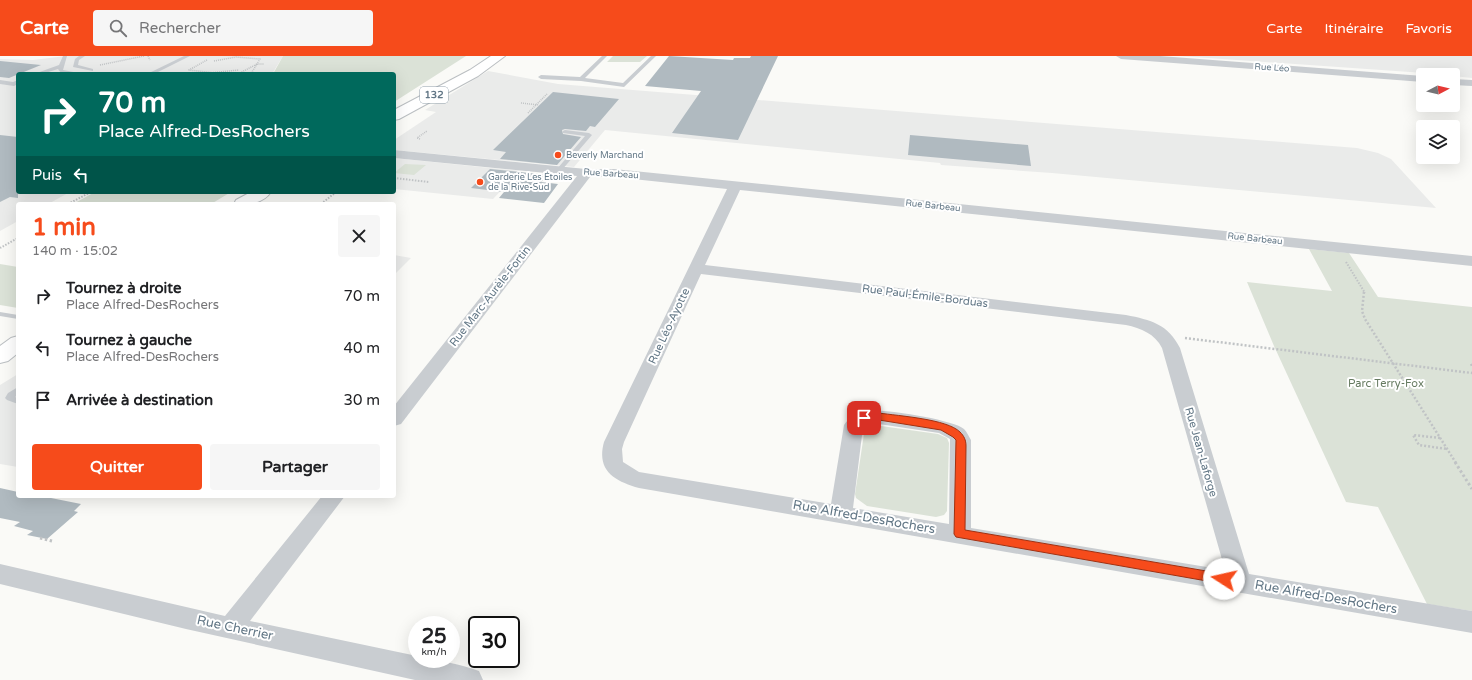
<!DOCTYPE html>
<html lang="fr">
<head>
<meta charset="utf-8">
<style>
	:root { --surface:#fff; --page:#f6f6f6; --text:#202124; --muted:#757577; --accent:#f64b1b }
	body { margin:0; font-family:"Varela Round",sans-serif; background:var(--page); color:var(--text); height:100vh; display:flex; flex-direction:column; font-size:15px; white-space:nowrap }
	* { box-sizing:border-box; margin:0 }
	p { font-size:13px; color:var(--muted) }
	.icon { flex:none; width:22px; height:22px; fill:none; stroke:currentColor; stroke-width:2; stroke-linecap:round; stroke-linejoin:round }
	.map { position:relative; flex:1; overflow:hidden }
	.details { position:absolute; left:16px; top:146px; width:380px; height:296px; display:flex; flex-direction:column; background:var(--surface); border-radius:4px; box-shadow:0 4px 16px #0002 }
	.details>* { flex:none }
	.guide { position:absolute; left:16px; top:16px; width:380px; height:122px; border-radius:4px; box-shadow:0 4px 16px #0002; background:#00695c; color:#fff; overflow:hidden }
	.needle { width:26px; rotate:83deg }
	.buttons { position:absolute; left:1416px; top:12px; display:grid; gap:8px }
	.buttons a { display:grid; place-items:center; width:44px; height:44px; border-radius:4px; background:var(--surface); box-shadow:0 4px 16px #0002; font-size:20px }
	.speed { position:absolute; left:408px; top:560px; display:flex; gap:8px; font-size:20px; font-weight:700; text-align:center }
	.speed>* { display:grid; place-content:center; width:52px; height:52px; border-radius:50%; background:var(--surface); box-shadow:0 4px 16px #0002; line-height:1 }
	.speed small { font-size:10px; font-weight:400 }
	.speed .limit { border:2px solid #111; border-radius:6px; background:#fff; color:#111 }
	.pin { position:absolute; display:grid; place-items:center; width:34px; height:34px; color:#fff; margin:-17px; border-radius:8px; box-shadow:0 2px 6px #0006 }
	.me { position:absolute; width:44px; margin:-22px; rotate:280deg; stroke-linejoin:round; filter:drop-shadow(0 0 3px #0008) }
	.turn { display:flex; align-items:center; gap:14px; height:84px; padding:0 16px; font-size:18px }
	.turn .icon { width:52px; height:52px; stroke-width:2.5 }
	.turn b { display:block; font-size:28px; line-height:34px }
	.then { display:flex; align-items:center; height:38px; padding:0 16px; background:#0003; gap:8px; font-size:15px }
	.round { display:grid; place-items:center; flex:none; width:42px; height:42px; border-radius:4px; background:var(--page) }
	.summary { display:flex; align-items:center; justify-content:space-between; height:68px; padding:0 16px }
	h1 { font-size:24px; font-weight:700; line-height:30px; color:var(--accent) }
	.primary-button { display:flex; gap:8px; margin-top:auto; padding:8px 16px }
	.primary-button a { flex:1; height:46px; border-radius:4px; background:var(--accent); color:#fff; font-size:16px; font-weight:700; line-height:46px; text-align:center }
	.primary-button a+a { background:var(--page); color:var(--text) }
	ul { padding:0; list-style:none }
	li { display:flex; align-items:center; gap:12px; height:52px; padding:0 16px }
	li div { flex:1 }
	li b { display:block; font-size:15px }
	li em { font-style:normal }
	header { display:flex; align-items:center; gap:24px; box-sizing:border-box; height:56px; padding:0 20px; background:var(--accent); color:#fff }
	header strong { font-size:19px }
	nav { display:flex; gap:22px; margin-inline-start:auto; font-size:14px }
	.search { width:280px; height:36px; background:var(--page); display:flex; align-items:center; gap:10px; box-sizing:border-box; padding:0 14px; border-radius:4px; color:var(--muted); font-size:15px }
	.map>svg:first-child { display:block }
</style>
</head>
<body>
<header>
<strong>Carte</strong>
<div class="search"><svg class="icon" aria-label="search" viewBox="0 0 24 24"><circle cx="10" cy="10" r="6"/><path d="M15 15l6 6"/></svg>Rechercher</div>
<nav><a>Carte</a><a>Itinéraire</a><a>Favoris</a></nav>
</header>
<div class="map">
<svg width="1472" height="624" viewBox="0 0 1472 624">
	<rect width="100%" height="100%" fill="#fafaf7"/>
	<path fill="#eaebea" d="M66 0H283L272 18H18V136H70L48 148H18V165L0 175V3L33 4Z
		M1180 0H1472V22L1453 20V19Z
		M488 15 558 28 1357 92 1378 97 1391 103 1436 152 1052 117 941 109 940 107 605 74 574 111 394 94V84L436 56 425 54Z
		M394 102 520 115 493 143 394 133Z
		M394 199 411 202 394 219Z
		M18 318V411L0 408V329Z"/>
	<path fill="#dbe2d7" d="M283 0H466L394 46V18H269H273Z
		M613 0H647L640 6H607Z
		M405 108 426 109 414 119 394 117Z
		M95 136H231L211 148H73Z
		M1309 193 1349 197 1378 241 1472 251V555L1427 548 1378 451 1346 446 1274 290 1247 226 1332 235Z
		M0 208 18 211V252L0 249Z
		M874 369 938 378 947 382 949 387 947 455 944 459 936 461 867 450 856 442 855 438 864 378 865 373Z"/>
	<path fill="#b0bac0" d="M669 0 733 4 734 2H750L751 0H778L738 84 672 77 701 35 645 30Z
		M0 5 41 9 9 22 0 21Z
		M553 36 619 43 595 71 590 70 586 75 565 73 562 74 563 78 581 81 557 109 500 103 506 96 493 94Z
		M0 79 18 81V142L10 141 0 146Z
		M910 79 1028 89 1031 110 908 99Z
		M490 113 548 119 541 126 558 128 544 147 499 142 504 136 471 132Z
		M0 432 18 436V440H41L81 448 74 455 78 456 47 483 27 479 33 475 14 470 20 466 0 462Z"/>
	<g fill="none" stroke-linecap="round" stroke-linejoin="round">
		<g stroke="#bbbfc2" stroke-width="2">
			<path id="trunk" d="M491 0H505L478 20 399 63 394 64V54L470 14Z
				M251 136H271C262 149 247 148 234 148L236 144Z
				M18 280V297L8 305 0 307V290L11 282Z"/>
		</g>
		<path stroke="#c0c3c5" stroke-width="1.5" stroke-dasharray="1 1" stroke-linecap="butt" d="M148 0 150 4
			M207 4 189 14 224 18
			M214 5 236 1 260 3 252 16 249 18
			M100 9 144 0
			M209 17 239 14
			M238 18 257 8H264
			M521 47 539 49
			M528 57 547 38
			M420 83 417 82 427 75"/>
		<path stroke="#c0c3c5" stroke-width="2" stroke-dasharray="1.5 1.5" stroke-linecap="butt" d="M394 122 429 126
			M68 148 91 136
			M321 148 336 136
			M0 192 18 182
			M1346 206 1365 237"/>
		<path stroke="#c0c3c5" stroke-width="2.5" stroke-dasharray="2 2" stroke-linecap="butt" d="M1364 236 1362 255 1365 263 1456 407
			M1185 282 1472 317
			M1471 308 1472 310
			M1440 382 1413 379 1419 389 1447 393"/>
		<path stroke="#c0c3c5" stroke-width="3" stroke-dasharray="2.5 2.5" stroke-linecap="butt" d="M1455 406 1472 433
			M40 482 52 485"/>
		<path fill="#c9cdd1" fill-rule="evenodd" d="M63 0H67L63 14 84 18 61 17 58 13 42 18H34L59 9Z
			M79 0H85L79 4 78 9 93 13V15L73 11 75 3Z
			M184 0H190L154 18H147Z
			M602 0H607L585 22 623 27 651 0H656L624 31 581 25 541 23 538 21 541 19 580 21Z
			M0 24 13 26 18 24V28L14 30 0 28Z
			M565 74 589 77 592 79 561 115H557V113L585 80 563 77V75Z
			M0 256 18 259V263L0 260Z
			M18 331V339L15 341 18 342V348L7 344 5 342 8 337Z"/>
		<path fill="#c9cdd1" fill-rule="evenodd" d="M1116 0H1160L1423 20V26L1121 3Z
			M1453 23 1472 24V30L1453 29Z
			M394 94 586 113H614L1472 200V210L740 134 705 209 1126 259C1151 264 1168 268 1180 292L1249 518 1472 555V577L639 432C615 425 596 415 604 386L727 133 614 121H590L401 368 394 370V350L577 120 394 102ZM701 218 1126 269C1141 272 1155 278 1162 292L1225 514 971 472V384C969 381 967 376 964 373 954 364 882 352 867 355 857 357 850 360 844 369L831 448 639 416 623 406 622 393 624 386ZM869 368H879L939 377 950 383 949 468 853 452 863 371Z
			M322 440H345L250 565 417 600V603C437 603 460 608 479 615L483 624H415L186 573 0 528V508L225 560Z"/>
		<use href="#trunk" fill="#fff" fill-rule="evenodd"/>
	</g>
	<path fill="#f64b1b" stroke="#a03112" d="M879 357C899 360 947 363 960 376 964 380 966 384 966 390L965 474 1224 518 1228 520 1230 523 1228 527 1224 528 956 481 954 478 956 384 953 381 941 374 879 364 864 365 859 362 864 358Z"/>
	<g fill="#f64b1b" stroke="#fff" stroke-width="1.5">
		<circle cx="558" cy="99" r="4"/>
		<circle cx="480" cy="126" r="4"/>
	</g>
	<g text-anchor="middle" dominant-baseline="central" stroke-width="4" stroke-linejoin="round" paint-order="stroke">
		<g font-size="9" fill="#617685" stroke="#fff">
			<text transform="translate(1272 12) rotate(4)">Rue Léo</text>
			<text transform="translate(611 118) rotate(4)">Rue Barbeau</text>
			<text transform="translate(933 150) rotate(6)">Rue Barbeau</text>
			<text transform="translate(1255 183) rotate(6)">Rue Barbeau</text>
		</g>
		<g font-size="9" fill="#617685" stroke="#fff" text-anchor="start">
			<text x="566" y="99">Beverly Marchand</text>
			<text x="488" y="121">Garderie Les Étoiles<tspan x="488" dy="10">de la Rive-Sud</tspan></text>
		</g>
		<rect fill="#fff" stroke="#909faa" stroke-width="1" x="420" y="31" width="28" height="16" rx="3"/>
		<g font-size="10" font-weight="bold" fill="#617685">
			<text x="434" y="39">132</text>
		</g>
		<g font-size="11" fill="#617685" stroke="#fff">
			<text transform="translate(490 240) rotate(-52)">Rue Marc-Aurèle-Fortin</text>
			<text transform="translate(925 240) rotate(7)">Rue Paul-Émile-Borduas</text>
			<text transform="translate(669 270) rotate(-65)">Rue Léo-Ayotte</text>
			<text transform="translate(1201 396) rotate(74)">Rue Jean-Laforge</text>
		</g>
		<g font-size="11" fill="#667b61" stroke="#fff">
			<text x="1386" y="327">Parc Terry-Fox</text>
		</g>
		<g font-size="13" fill="#617685" stroke="#fff">
			<text transform="translate(864 461) rotate(10)">Rue Alfred-DesRochers</text>
			<text transform="translate(1326 541) rotate(10)">Rue Alfred-DesRochers</text>
			<text transform="translate(235 572) rotate(12)">Rue Cherrier</text>
		</g>
	</g>
</svg>
<div class="buttons">
<a><svg class="needle" viewBox="-14 -14 28 28"><path d="M0-13l5 13h-10z" fill="#e53935"/><path d="M0 13l5-13h-10z" fill="#757577"/></svg></a>
<a><svg class="icon" aria-label="layers" viewBox="0 0 24 24"><path d="M12 4l9 5-9 5-9-5zM3 14l9 5 9-5"/></svg></a>
</div>
<div class="speed"><div>25<small>km/h</small></div><div class="limit">30</div></div>
<div class="pin" style="left:864px;top:362px;background:#d93025"><svg class="icon" aria-label="arrive" viewBox="0 0 24 24"><path d="M6 21V4h12l-3 4 3 4H6"/></svg></div>
<svg class="me" style="left:1224px;top:523px" viewBox="-20 -20 40 40"><circle r="19" fill="#fff"/><path d="M0-13L10 11 0 6-10 11z" fill="#f64b1b"/></svg>
<div class="guide">
<div class="turn"><svg class="icon" aria-label="right" viewBox="0 0 24 24"><path d="M7 20v-9h11M14 6l5 5-5 5"/></svg><div><b>70 m</b>Place Alfred-DesRochers</div></div>
<div class="then">Puis<svg class="icon" aria-label="left" viewBox="0 0 24 24"><path d="M17 20v-9H6M10 6l-5 5 5 5"/></svg></div>
</div>
<section class="details">
<div class="summary"><div><h1>1 min</h1><p>140 m · 15:02</p></div><a class="round"><svg class="icon" aria-label="close" viewBox="0 0 24 24"><path d="M6 6l12 12M18 6L6 18"/></svg></a></div>
<ul>
<li><svg class="icon" aria-label="right" viewBox="0 0 24 24"><path d="M7 20v-9h11M14 6l5 5-5 5"/></svg><div><b>Tournez à droite</b><p>Place Alfred-DesRochers</p></div><em>70 m</em></li>
<li><svg class="icon" aria-label="left" viewBox="0 0 24 24"><path d="M17 20v-9H6M10 6l-5 5 5 5"/></svg><div><b>Tournez à gauche</b><p>Place Alfred-DesRochers</p></div><em>40 m</em></li>
<li><svg class="icon" aria-label="arrive" viewBox="0 0 24 24"><path d="M6 21V4h12l-3 4 3 4H6"/></svg><div><b>Arrivée à destination</b></div><em>30 m</em></li>
</ul>
<div class="primary-button"><a>Quitter</a><a>Partager</a></div>
</section>
</div>
</body>
</html>
